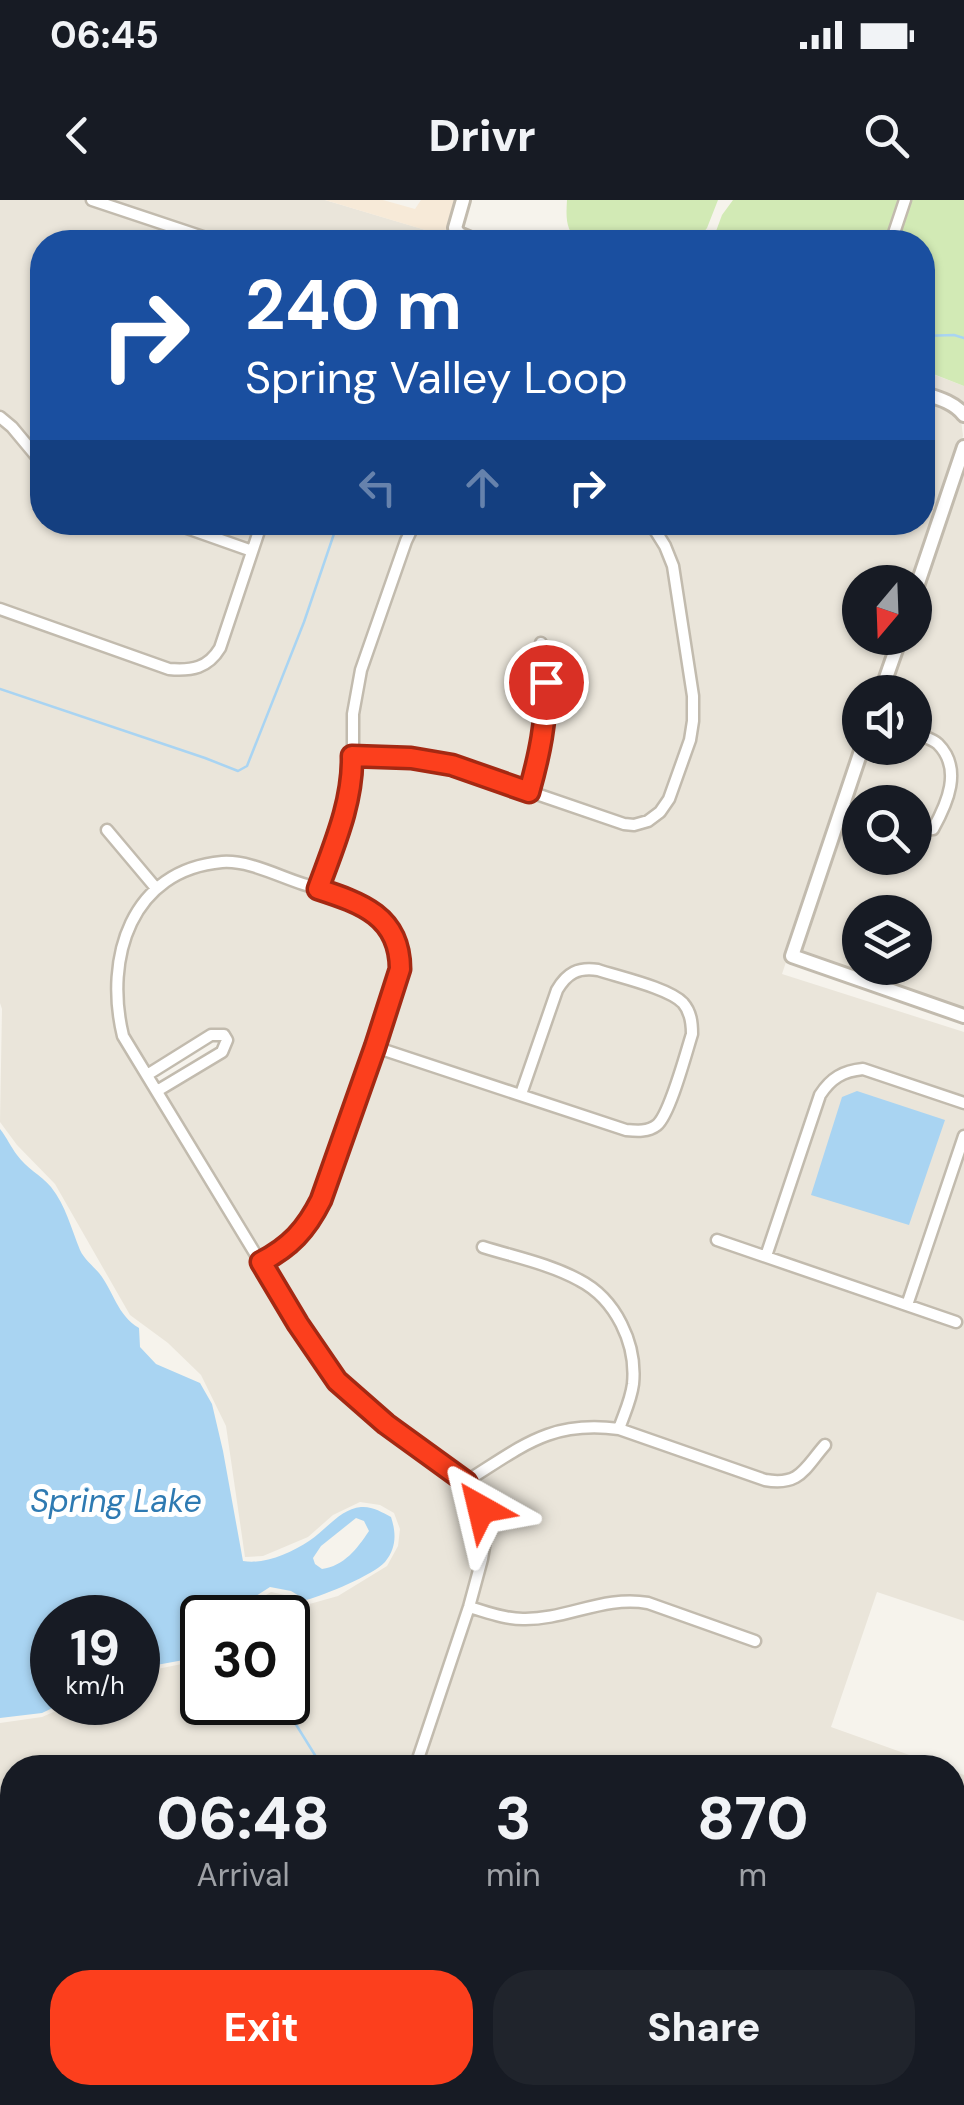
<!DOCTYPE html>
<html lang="en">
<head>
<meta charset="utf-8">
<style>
	:root { --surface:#171b24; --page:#20242c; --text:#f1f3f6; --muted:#9ea1a6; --accent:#fc3f1d }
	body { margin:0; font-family:"DM Sans",sans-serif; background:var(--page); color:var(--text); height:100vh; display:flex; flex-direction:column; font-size:38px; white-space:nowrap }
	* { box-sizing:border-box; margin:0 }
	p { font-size:32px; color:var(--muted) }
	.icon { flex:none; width:55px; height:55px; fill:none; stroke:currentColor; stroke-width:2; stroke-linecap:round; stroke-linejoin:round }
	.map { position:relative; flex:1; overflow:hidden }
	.drawer { position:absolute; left:0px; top:1555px; width:965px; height:350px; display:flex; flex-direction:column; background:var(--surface); border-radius:40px 40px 0 0; box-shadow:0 2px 8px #0004 }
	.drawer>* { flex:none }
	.guide { position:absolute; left:30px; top:30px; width:905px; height:305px; border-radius:40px; box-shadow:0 2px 8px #0004; background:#1a4fa0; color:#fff; overflow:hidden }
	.needle { width:65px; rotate:199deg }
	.buttons { position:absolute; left:842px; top:365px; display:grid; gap:20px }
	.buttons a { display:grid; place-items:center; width:90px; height:90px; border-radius:50%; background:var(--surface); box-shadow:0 2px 8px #0004; font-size:50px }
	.speed { position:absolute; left:30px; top:1395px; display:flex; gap:20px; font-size:50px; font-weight:700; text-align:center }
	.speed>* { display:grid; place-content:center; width:130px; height:130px; border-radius:50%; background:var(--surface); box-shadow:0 2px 8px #0004; line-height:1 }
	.speed small { font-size:25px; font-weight:400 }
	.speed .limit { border:5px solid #111; border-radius:15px; background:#fff; color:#111 }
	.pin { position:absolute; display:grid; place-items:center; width:85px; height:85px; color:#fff; margin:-42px; border:5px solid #fff; border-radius:50%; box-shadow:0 2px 10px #0007 }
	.me { position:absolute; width:110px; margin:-55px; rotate:323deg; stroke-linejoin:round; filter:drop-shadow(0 0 8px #0008) }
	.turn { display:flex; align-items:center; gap:35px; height:210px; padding:0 50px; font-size:45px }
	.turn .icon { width:130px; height:130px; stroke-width:2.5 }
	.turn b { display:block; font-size:70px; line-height:85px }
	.lanes { display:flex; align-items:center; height:95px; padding:0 50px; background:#0003; justify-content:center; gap:50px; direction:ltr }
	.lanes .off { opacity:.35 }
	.eta { display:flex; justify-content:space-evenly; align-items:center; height:170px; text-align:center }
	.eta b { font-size:60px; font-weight:800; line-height:70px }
	.cta { display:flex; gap:20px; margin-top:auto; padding:20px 50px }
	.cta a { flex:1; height:115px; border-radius:40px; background:var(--accent); color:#fff; font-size:40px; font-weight:800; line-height:115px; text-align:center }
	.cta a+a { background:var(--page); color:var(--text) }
	.status { display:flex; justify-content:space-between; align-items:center; height:70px; padding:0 50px; background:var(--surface); direction:ltr }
	.status svg { height:28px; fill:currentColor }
	header { display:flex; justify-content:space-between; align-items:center; height:130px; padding:0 50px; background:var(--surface); font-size:45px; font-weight:800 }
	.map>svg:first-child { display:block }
</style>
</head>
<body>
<div class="status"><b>06:45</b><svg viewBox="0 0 49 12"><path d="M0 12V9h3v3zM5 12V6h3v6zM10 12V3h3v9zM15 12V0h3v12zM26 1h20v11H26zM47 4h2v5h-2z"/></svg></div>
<header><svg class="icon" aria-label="back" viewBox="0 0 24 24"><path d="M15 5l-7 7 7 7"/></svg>Drivr<svg class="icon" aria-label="search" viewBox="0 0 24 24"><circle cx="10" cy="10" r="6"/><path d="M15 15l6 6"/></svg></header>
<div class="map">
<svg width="964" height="1905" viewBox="0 0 964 1905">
	<rect width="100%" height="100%" fill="#f6f3ec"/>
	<path fill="#eae5da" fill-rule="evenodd" d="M0 0H325L456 39 462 42H42V115L39 121 42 149V322L410 323 348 514V578L345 594 316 682 251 661 226 656 193 662 171 670 156 680 108 623 100 630 148 687 134 706 117 749 113 796 114 819 119 839 315 1161 333 1185 358 1207 461 1285 477 1311 480 1341 464 1406 410 1567 12 1568V1750H0V1523L42 1517 74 1503 138 1502V1477L152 1470 202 1460V1502L273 1503 285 1507 289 1502 288 1418 252 1417 251 1411 256 1401 271 1392 289 1396 306 1405 338 1396 387 1366 398 1346 400 1329 394 1313 380 1305 360 1302 333 1315 308 1337 263 1356 245 1357 226 1226 201 1175 168 1143 130 1115 55 984 17 945 0 922 2 809 0 803Z
		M922 170 964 186V207L923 188Z
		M923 199 944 206 956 214 961 220 963 236 913 382H860V438H895L876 492H860V540L782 774 964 832V1421L877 1392 831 1527 943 1567H420L472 1413 501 1423 526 1425 630 1405 646 1408 757 1448 761 1438 650 1398 632 1395 615 1396 547 1411 526 1414 504 1412 475 1403 490 1341 486 1307 473 1283 537 1243 572 1232 593 1231 617 1234 763 1285 777 1288 789 1287 801 1281 831 1244 824 1237 795 1272 788 1276 779 1277 766 1275 625 1225 635 1198 637 1161 633 1138 626 1121 616 1106 602 1089 584 1076 563 1066 481 1040 478 1051 560 1077 579 1086 594 1097 608 1114 624 1143 628 1163 626 1196 616 1223 594 1220 572 1222 549 1228 533 1234 466 1275 365 1199 341 1177 324 1154 268 1064 298 1044 315 1023 325 1002 378 853 624 936 642 937 659 930 669 916 696 836 697 822 693 807 685 797 674 789 599 764 585 763 572 767 562 773 553 788 518 888 382 843 404 769 405 754 400 739 391 721 375 706 353 695 325 685 350 614 357 579V561L410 564 450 570 623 629 635 630 651 626 663 615 698 520V495L678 364 657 323 922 322Z
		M964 263V810L798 752 845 614 860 619V658H915V637L933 634 937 632 951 607 956 586 953 560 939 538 915 527V492H886L905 438H915V407ZM860 712H915V768H860Z
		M643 322 661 349 669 368 688 497 685 539 665 596 646 616 634 620 626 619 535 588 547 549 551 516V481L545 437 535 439 541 483V516L537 547 526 585 453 560 412 553 357 550 358 514 366 472 411 343 420 323Z
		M915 539 933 547 944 565 946 585 942 603 930 624 915 626V602H860V607L849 604 868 548H915Z
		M225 667 248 672 349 705 370 716 383 729 395 758 392 780 316 998 307 1018 293 1035 263 1055 164 893 224 857 231 846 232 840 229 832 220 828 211 829 149 868 128 833 124 817 122 794 127 750 142 711 158 691 174 680 195 673Z
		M586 774 596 775 669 799 678 806 684 814 687 824V834L661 910 654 921 642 926 627 925 527 891 562 792 568 782 576 776Z
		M952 1571 964 1575V1673L953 1662Z
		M953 1677 964 1697V1730L953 1767Z
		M12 1760V1892H397L405 1905H17L0 1899V1761Z
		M964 1764V1905H874L896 1893 952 1892 953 1796Z
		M409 1893H643L655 1905H417Z
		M658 1893H876L846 1905H672Z"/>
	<path fill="#f7ead8" d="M325 0H383L415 9 421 0H458L448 27 449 32 453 35 452 38Z"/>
	<path fill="#d2eab5" d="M567 0H718L707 28 696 42H581C565 33 566 17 567 0Z
		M733 0H900L886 42H712L722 15Z
		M910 0H964V186L923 170 922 42H896Z"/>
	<path fill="#a9d4f2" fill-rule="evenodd" d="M857 891 945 920 909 1025 811 995 842 897Z
		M0 929C7 938 11 947 17 955 26 968 41 975 51 987 66 1006 71 1028 80 1050 84 1059 93 1066 99 1073 114 1092 117 1115 139 1128L140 1147 156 1164 200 1183 212 1204 223 1251 243 1361C264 1365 291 1353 309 1341 326 1330 340 1309 361 1307 372 1306 382 1312 391 1317 396 1332 397 1348 385 1362 373 1375 325 1395 306 1400L291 1391 270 1387 253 1398 243 1417 202 1418V1454L200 1457 151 1466 138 1472V1418H52V1502L63 1503 42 1513 0 1518ZM356 1318 364 1321 369 1331C357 1349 344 1366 322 1369L315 1364 313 1358 321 1346Z"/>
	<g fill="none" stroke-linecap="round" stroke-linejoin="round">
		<path stroke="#a9d4f2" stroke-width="2.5" d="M922 136 954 135 964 138
			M0 489 205 558 238 571 247 566 304 422 338 322
			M282 1502 323 1568
			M534 1892 539 1905"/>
		<g stroke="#c2bbae" stroke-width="15">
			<path id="minor" d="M92 0 218 42
				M891 42 905 0
				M0 217 12 227 42 263
				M170 322 252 351
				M0 409 169 469C192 471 208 468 220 448L262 322
				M915 533C922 536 933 539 938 544 963 569 947 604 933 629L915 631
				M352 555 411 558 452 565 624 624 634 625 648 621 660 612 669 599 690 540 693 521V496L673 366 665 346 650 322
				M529 592C546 533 548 504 541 443
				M842 607 860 613
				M107 630 155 687
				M318 689 349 595 353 578V514L361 470 406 341 415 322
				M375 847 626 930C637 931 648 932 657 925 670 914 686 853 692 834 692 823 691 812 683 803 669 788 619 777 598 770 578 767 567 773 557 790L521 894
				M147 875 211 835H224L227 840 222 852 157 891
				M717 1040 956 1122
				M483 1047C515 1057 550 1064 579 1080 616 1099 637 1144 633 1184 631 1200 624 1214 619 1229
				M766 1056 820 895C831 878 843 871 863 869L964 903
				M261 1062C290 1047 306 1030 321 1000L397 781C410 715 353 700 303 684 278 676 248 660 222 662 131 670 104 758 123 836L298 1124 337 1181 386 1224 450 1268 465 1282 481 1309 485 1341 482 1359 469 1407 415 1568
				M907 1105 964 936
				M465 1282C522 1247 549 1220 619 1229L765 1280C800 1286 804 1269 825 1245
				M469 1407C487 1412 504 1419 523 1419 566 1420 604 1395 648 1403L755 1441
				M952 1670 964 1685
				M0 1756 12 1755
				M952 1782 964 1750
				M403 1892 411 1905
				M650 1892 664 1905
				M861 1905 886 1892"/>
		</g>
		<g stroke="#c2bbae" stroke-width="18">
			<path id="tertiary" d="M463 0 455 28 459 34 478 42
				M922 193C938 198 954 202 964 215
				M915 392 964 247
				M881 492 900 438
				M862 548 792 756 964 816"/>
		</g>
		<use href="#minor" stroke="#fff" stroke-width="10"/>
		<use href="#tertiary" stroke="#fff" stroke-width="12"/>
	</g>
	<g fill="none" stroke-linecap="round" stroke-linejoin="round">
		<g stroke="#a42913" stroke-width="25">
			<path id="route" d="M481 1309 466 1282 386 1224 337 1181 298 1124 261 1062C290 1047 306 1030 321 1000L375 847 400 769C400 716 361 703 318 689 334 645 353 602 352 556L411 558 452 565 529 592C540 553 546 523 546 482"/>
		</g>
		<use href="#route" stroke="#fc3f1d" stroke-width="18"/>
	</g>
	<g text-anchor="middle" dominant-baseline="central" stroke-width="10" stroke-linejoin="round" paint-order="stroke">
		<g font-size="32" font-style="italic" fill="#2e7ab2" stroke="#fff">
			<text x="116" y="1301">Spring Lake</text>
		</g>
	</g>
</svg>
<div class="buttons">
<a><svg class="needle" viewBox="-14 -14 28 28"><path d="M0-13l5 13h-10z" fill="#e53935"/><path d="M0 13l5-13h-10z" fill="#9ea1a6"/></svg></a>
<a><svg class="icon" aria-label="sound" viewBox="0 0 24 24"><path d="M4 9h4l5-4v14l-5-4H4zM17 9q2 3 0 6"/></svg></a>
<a><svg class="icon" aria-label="search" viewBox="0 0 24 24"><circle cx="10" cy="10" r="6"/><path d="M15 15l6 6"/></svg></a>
<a><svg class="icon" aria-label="layers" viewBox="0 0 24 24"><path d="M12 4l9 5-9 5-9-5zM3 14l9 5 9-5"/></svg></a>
</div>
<div class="speed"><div>19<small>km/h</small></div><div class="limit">30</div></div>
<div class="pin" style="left:546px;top:482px;background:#d93025"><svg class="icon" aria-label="arrive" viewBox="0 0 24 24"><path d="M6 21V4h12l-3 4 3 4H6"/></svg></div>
<svg class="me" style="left:481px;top:1309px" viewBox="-20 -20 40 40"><path d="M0-17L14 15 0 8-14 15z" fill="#fc3f1d" stroke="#fff" stroke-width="4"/></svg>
<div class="guide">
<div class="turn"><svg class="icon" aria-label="right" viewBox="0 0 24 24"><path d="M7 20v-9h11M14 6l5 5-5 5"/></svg><div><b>240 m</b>Spring Valley Loop</div></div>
<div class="lanes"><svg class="icon off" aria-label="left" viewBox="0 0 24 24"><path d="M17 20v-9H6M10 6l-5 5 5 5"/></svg><svg class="icon off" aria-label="ahead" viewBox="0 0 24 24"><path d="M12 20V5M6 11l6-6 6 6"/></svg><svg class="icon" aria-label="right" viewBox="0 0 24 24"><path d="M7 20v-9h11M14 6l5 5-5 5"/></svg></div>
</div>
<section class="drawer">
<div class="eta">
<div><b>06:48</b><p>Arrival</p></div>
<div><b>3</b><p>min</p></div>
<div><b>870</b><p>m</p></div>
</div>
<div class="cta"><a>Exit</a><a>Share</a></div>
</section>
</div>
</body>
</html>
